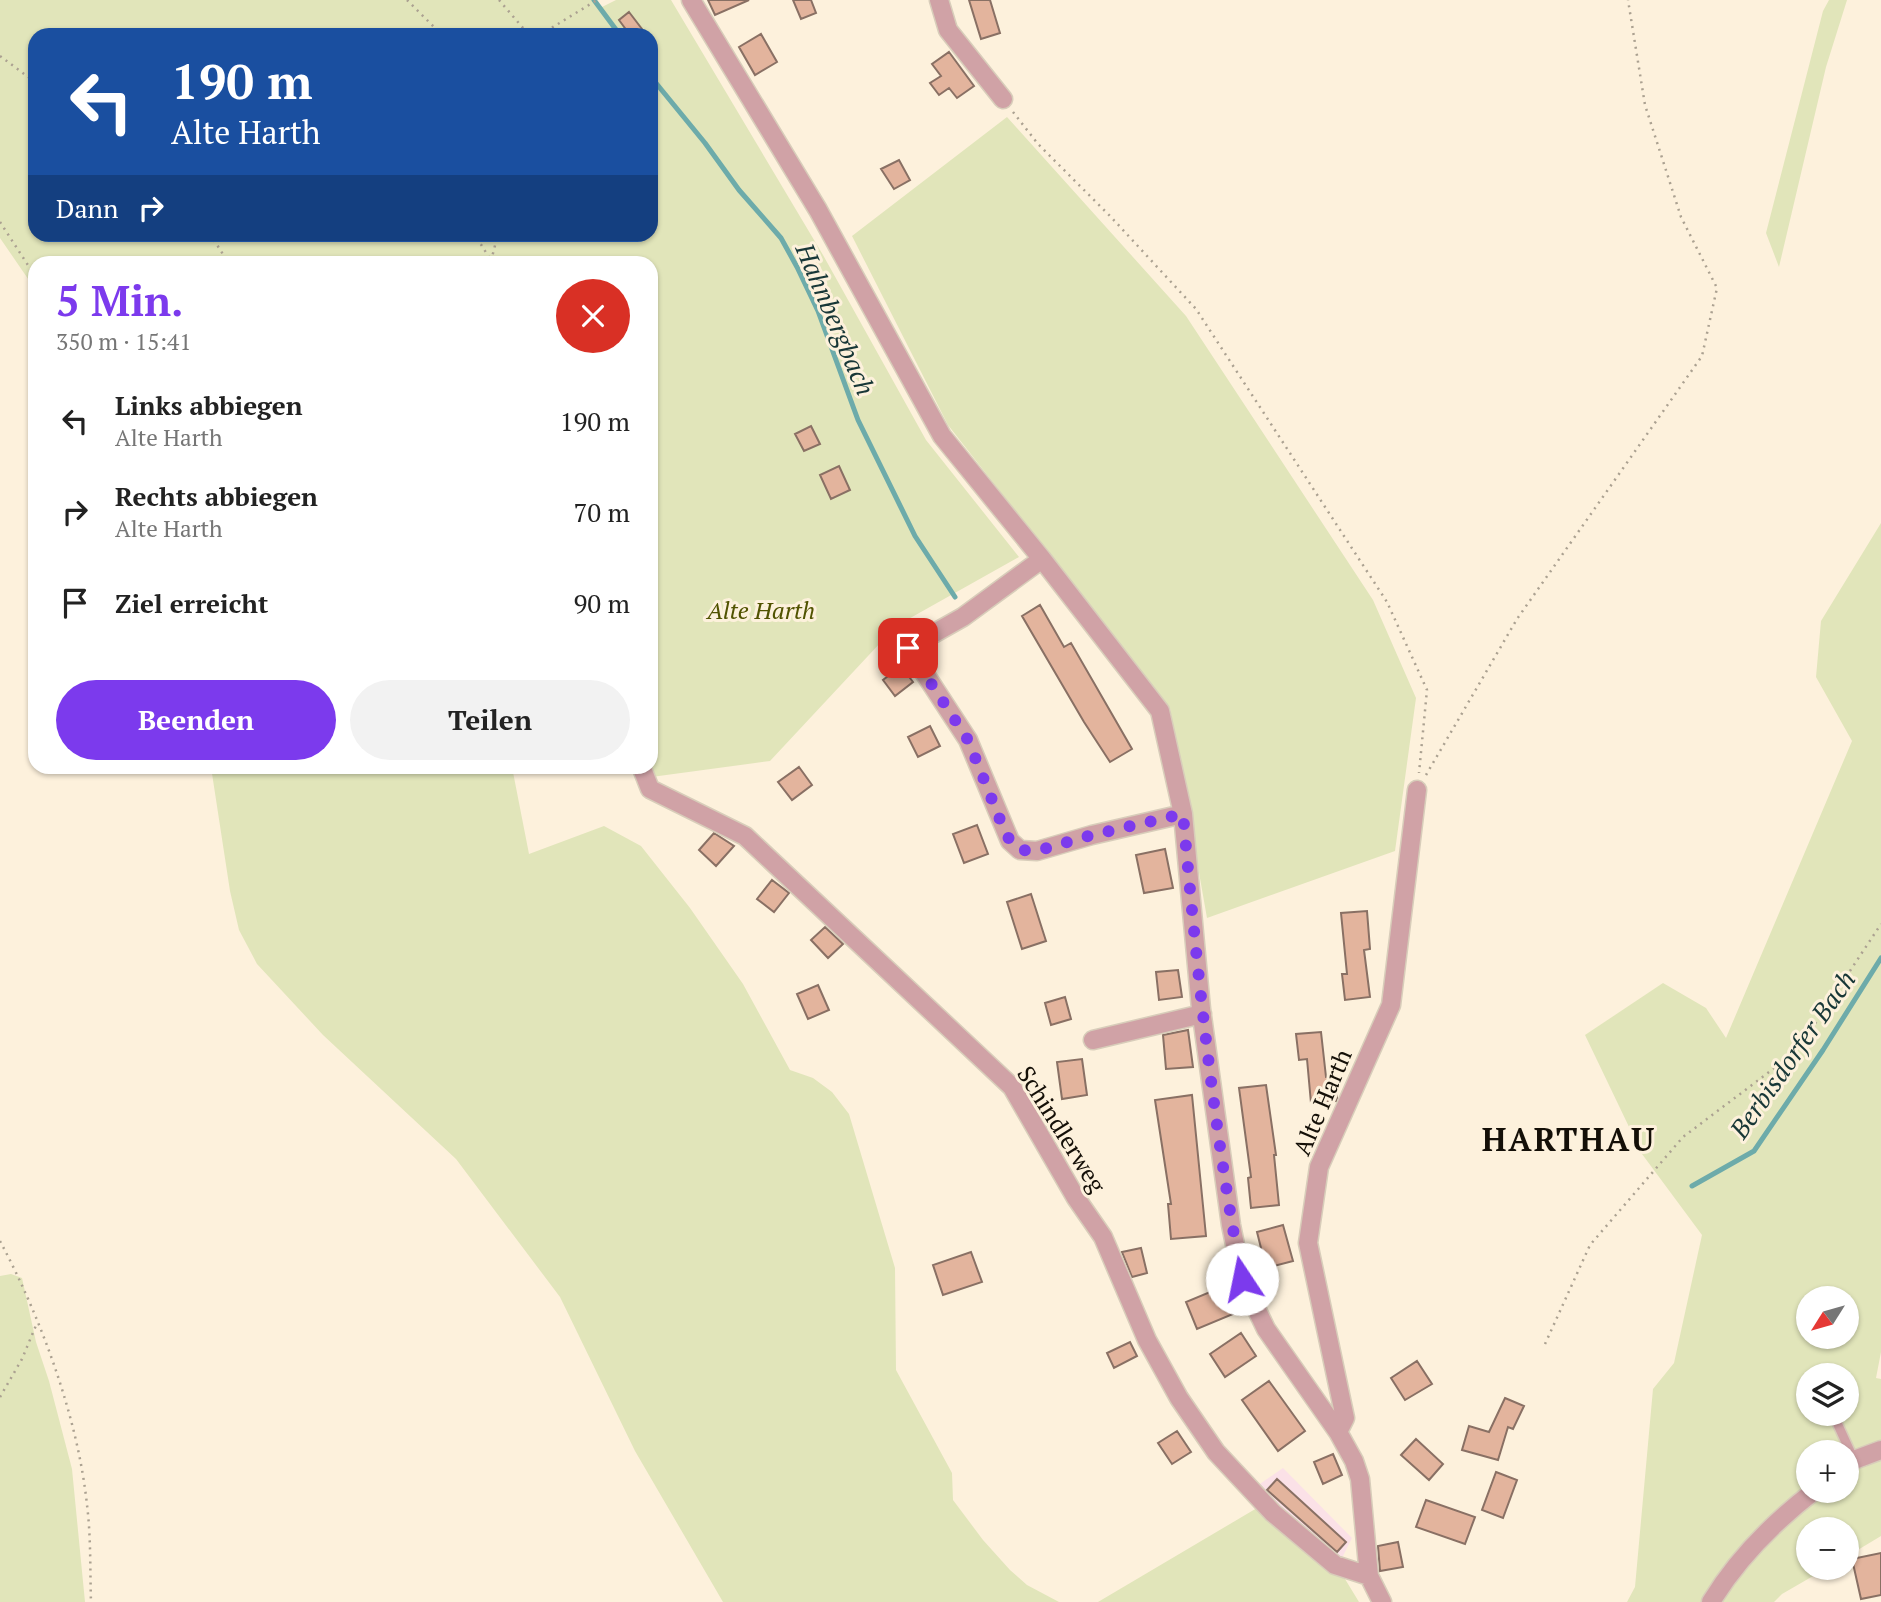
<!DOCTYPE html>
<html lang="de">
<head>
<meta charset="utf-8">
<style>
	:root { --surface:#fff; --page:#f2f2f2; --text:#222; --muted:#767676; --accent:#7c3aed }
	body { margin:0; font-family:"PT Serif",serif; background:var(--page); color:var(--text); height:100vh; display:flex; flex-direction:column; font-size:26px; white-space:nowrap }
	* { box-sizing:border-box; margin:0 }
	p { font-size:23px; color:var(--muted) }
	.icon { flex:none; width:38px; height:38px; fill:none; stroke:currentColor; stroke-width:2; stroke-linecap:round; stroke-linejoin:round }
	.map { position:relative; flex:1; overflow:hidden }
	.panel { position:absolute; left:28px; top:256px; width:630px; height:518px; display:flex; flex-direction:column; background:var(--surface); border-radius:21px; box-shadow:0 2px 5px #0004 }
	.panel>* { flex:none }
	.top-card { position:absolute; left:28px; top:28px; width:630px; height:214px; border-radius:21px; box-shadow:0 2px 5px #0004; background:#1a4fa0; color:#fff; overflow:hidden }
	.needle { width:46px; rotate:233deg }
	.controls { position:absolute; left:1796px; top:1286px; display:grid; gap:14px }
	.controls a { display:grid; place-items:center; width:63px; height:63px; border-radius:50%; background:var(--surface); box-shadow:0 2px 5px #0004; font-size:35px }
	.pin { position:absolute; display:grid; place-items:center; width:60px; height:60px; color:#fff; margin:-30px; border-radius:14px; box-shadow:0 4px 10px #0006 }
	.me { position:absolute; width:77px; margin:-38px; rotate:349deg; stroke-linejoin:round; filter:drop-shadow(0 0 5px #0008) }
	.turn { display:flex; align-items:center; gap:24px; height:147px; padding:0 28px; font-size:32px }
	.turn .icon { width:91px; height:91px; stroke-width:2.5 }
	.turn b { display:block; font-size:49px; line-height:60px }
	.then { display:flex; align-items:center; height:66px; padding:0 28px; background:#0003; gap:14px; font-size:26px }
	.round { display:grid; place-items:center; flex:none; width:74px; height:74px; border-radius:37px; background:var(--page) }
	.head { display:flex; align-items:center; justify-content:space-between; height:119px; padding:0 28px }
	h1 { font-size:42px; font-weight:600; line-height:52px; color:var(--accent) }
	.primary-button { display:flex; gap:14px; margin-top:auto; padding:14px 28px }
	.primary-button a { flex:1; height:80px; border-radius:42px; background:var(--accent); color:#fff; font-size:28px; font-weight:600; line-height:80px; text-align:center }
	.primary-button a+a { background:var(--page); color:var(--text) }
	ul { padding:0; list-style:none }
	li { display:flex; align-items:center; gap:21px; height:91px; padding:0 28px }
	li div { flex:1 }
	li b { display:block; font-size:26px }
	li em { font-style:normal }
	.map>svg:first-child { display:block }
</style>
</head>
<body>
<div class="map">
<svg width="1881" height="1602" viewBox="0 0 1881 1602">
	<rect width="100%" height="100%" fill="#fdf1dc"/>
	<path fill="#fbe1e7" d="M1283 1468 1352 1538 1340 1562 1257 1486Z"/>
	<path fill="#e1e5ba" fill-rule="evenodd" d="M0 0H594L600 8 616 0H671L823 255 926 440 1019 557 896 626 770 761 644 778 636 767 651 766V262H35V289L0 238ZM35 35H651V234H35Z
		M1829 0H1847L1826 67 1779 267 1766 233 1823 11Z
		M1007 117 1186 316 1373 600 1416 698 1395 851 1207 918 1170 708 948 425 852 236Z
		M1881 523V1352L1876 1378 1881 1379V1536L1846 1557V1530H1808V1568H1827L1782 1594 1774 1602H1627L1635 1587 1653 1389 1674 1363 1702 1235 1642 1154 1585 1035 1663 983 1706 1008 1726 1038 1852 741 1816 677 1821 621ZM1808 1298H1846V1337H1808ZM1808 1376H1846V1414H1808ZM1808 1452H1846V1491H1808Z
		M211 767H512L529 854 604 826 641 846 690 908 743 984 790 1070 813 1078 832 1092 849 1114 895 1268 896 1370 952 1473 953 1500 983 1540 1010 1570 1027 1585 1059 1602H723L635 1451 560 1297 456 1159 323 1035 257 964 239 930 230 891Z
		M11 1274 22 1278 36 1342 49 1381 72 1469 85 1602H0V1276Z
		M1257 1508 1332 1572 1345 1579 1359 1602H1098Z"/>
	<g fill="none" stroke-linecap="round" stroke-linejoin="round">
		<path stroke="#6dabaa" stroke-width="5" d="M594 0 620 35
			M651 77 705 143 739 190 781 238 797 267 818 311 858 420 915 536 955 597
			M1692 1186 1754 1151 1823 1050 1881 958"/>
	</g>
	<path fill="#e3b49d" stroke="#897064" stroke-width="2" d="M708 0H749L715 15Z
		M793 0H811L816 13 801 19Z
		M969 0H990L1000 33 981 39Z
		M629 12 642 29 634 35H630L619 20Z
		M761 34 777 62 755 75 739 47Z
		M949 52 974 86 957 98 949 88 939 95 930 83 941 76 932 64Z
		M899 160 910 180 894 189 881 169Z
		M811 426 820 444 804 451 795 434Z
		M839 466 850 490 831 499 820 475Z
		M1040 605 1064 647 1071 643 1132 749 1110 762 1084 722 1022 616Z
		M901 666 913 682 895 696 883 680Z
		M930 726 940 746 918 757 908 737Z
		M799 767 812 785 792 800 778 782Z
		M977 825 988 854 964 863 953 834Z
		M714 833 734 846 716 866 699 850Z
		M1165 849 1173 888 1144 893 1136 855Z
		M772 880 789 893 774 912 757 899Z
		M1031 894 1046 941 1022 949 1007 902Z
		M1367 911 1370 949 1364 950 1370 997 1345 1000 1342 974H1347L1341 913Z
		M825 927 843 944 828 958 811 940Z
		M1178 970 1182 997 1159 1000 1156 972Z
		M818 985 829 1010 808 1019 797 994Z
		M1065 997 1071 1019 1051 1025 1045 1003Z
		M1188 1030 1193 1067 1166 1069 1163 1035Z
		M1321 1032 1326 1077 1335 1076 1337 1098 1336 1101 1311 1103 1307 1059 1299 1060 1296 1034Z
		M1082 1059 1087 1095 1062 1099 1057 1062Z
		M1266 1085 1276 1155H1274L1279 1205 1251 1208 1248 1178 1251 1177 1239 1088Z
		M1192 1095 1206 1236 1171 1239 1168 1204H1171L1155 1100Z
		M1283 1225 1293 1261 1266 1268 1257 1232Z
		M1141 1248 1147 1273 1132 1277 1122 1252Z
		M971 1252 982 1282 943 1295 933 1265Z
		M1222 1287 1233 1314 1197 1329 1186 1302Z
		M1241 1333 1256 1356 1225 1377 1210 1354Z
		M1130 1342 1137 1356 1114 1368 1107 1353Z
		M1417 1361 1432 1384 1405 1400 1391 1378Z
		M1269 1381 1305 1431 1278 1451 1242 1400Z
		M1505 1398 1524 1406 1513 1429 1508 1427 1498 1460 1462 1450 1469 1426 1489 1432Z
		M1177 1431 1191 1452 1172 1464 1158 1443Z
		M1416 1439 1443 1464 1429 1480 1401 1455Z
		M1333 1454 1342 1475 1323 1484 1314 1462Z
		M1496 1472 1517 1480 1503 1518 1482 1510Z
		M1277 1479 1346 1542 1337 1552 1267 1490Z
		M1426 1500 1475 1517 1465 1544 1416 1527Z
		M1398 1542 1403 1567 1380 1571 1378 1546Z
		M1881 1553V1595L1861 1599 1852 1559Z"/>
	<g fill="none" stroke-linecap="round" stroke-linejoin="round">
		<g stroke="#d8cdba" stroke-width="12">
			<path id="service" d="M1833 1414 1854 1460"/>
		</g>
		<g stroke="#d8cdba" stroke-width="21">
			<path id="minor" d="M691 0 818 210 942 436 1042 559 1160 711 1183 814 1201 1009 1231 1225 1242 1279 1266 1329 1338 1432 1354 1461 1360 1479 1369 1576 1382 1602
				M939 0 948 30 1003 99
				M1042 559 963 617 908 648 968 740 1010 841 1020 850 1037 851 1092 835 1183 814
				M641 766 650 789 745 836 1012 1087 1076 1198 1103 1237 1147 1340 1179 1398 1216 1452 1273 1513 1335 1565 1369 1576
				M1093 1040 1202 1014
				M1338 1432 1345 1418 1308 1243 1319 1167 1391 1005 1417 790
				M1846 1466 1854 1460 1881 1450
				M1711 1602C1737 1559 1774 1522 1814 1491"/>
		</g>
		<path stroke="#aba191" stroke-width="2.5" stroke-dasharray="2 5" stroke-linecap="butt" d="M407 0 442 35
			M499 0 529 35
			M540 35 597 0
			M0 56 35 82
			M1013 112 1038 144 1111 217 1196 309 1387 602 1427 690 1419 773
			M0 222 35 276
			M210 234 228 262
			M465 234 475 235 492 262
			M491 261 498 234
			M651 633 654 651 651 655
			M1426 775 1517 619 1702 356 1717 288 1681 217 1645 105 1628 0
			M0 1241C41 1318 78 1418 87 1505 91 1537 90 1570 91 1602
			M1545 1344 1590 1245 1683 1137 1797 1051 1881 924
			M0 1397 22 1359 37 1323"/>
		<use href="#service" stroke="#d0a2a6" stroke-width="9"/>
		<use href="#minor" stroke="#d0a2a6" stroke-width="18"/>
	</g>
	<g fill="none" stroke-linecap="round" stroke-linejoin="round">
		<path stroke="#7c3aed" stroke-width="12" stroke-dasharray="0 21.6" d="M908 648 968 740 1003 827 1010 841 1020 850 1037 851 1092 835 1183 814C1197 970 1213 1125 1242 1279"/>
	</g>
	<g text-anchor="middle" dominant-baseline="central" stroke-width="6" stroke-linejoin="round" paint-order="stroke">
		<g font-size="24" font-style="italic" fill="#515300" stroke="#fdf1dc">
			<text x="761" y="610">Alte Harth</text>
		</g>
		<g font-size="24" fill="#140f07" stroke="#fdf1dc">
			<text transform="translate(1322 1102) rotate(-67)">Alte Harth</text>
			<text transform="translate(1062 1129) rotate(58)">Schindlerweg</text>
		</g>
		<g font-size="26" font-style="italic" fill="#183737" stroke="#fdf1dc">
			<text transform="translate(836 319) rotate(67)">Hahnbergbach</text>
			<text transform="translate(1792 1054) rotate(-55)">Berbisdorfer Bach</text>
		</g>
		<g font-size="32" font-weight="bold" letter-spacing="2" fill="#140f07" stroke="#fdf1dc">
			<text x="1569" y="1139">HARTHAU</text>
		</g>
	</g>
</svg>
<div class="controls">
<a><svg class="needle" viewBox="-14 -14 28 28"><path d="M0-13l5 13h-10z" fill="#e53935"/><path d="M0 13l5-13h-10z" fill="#767676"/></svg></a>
<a><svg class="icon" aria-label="layers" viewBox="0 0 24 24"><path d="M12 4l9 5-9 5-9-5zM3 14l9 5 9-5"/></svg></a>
<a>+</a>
<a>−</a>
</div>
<div class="pin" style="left:908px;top:648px;background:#d93025"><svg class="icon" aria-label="arrive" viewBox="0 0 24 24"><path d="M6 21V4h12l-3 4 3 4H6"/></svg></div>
<svg class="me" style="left:1242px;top:1279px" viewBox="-20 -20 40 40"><circle r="19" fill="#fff"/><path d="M0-13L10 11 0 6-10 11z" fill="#7c3aed"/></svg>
<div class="top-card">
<div class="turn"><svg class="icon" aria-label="left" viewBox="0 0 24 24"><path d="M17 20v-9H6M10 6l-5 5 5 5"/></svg><div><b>190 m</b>Alte Harth</div></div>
<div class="then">Dann<svg class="icon" aria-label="right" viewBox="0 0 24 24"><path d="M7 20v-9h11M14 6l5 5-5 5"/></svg></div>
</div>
<section class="panel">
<div class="head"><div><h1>5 Min.</h1><p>350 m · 15:41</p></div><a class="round" style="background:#d93025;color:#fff"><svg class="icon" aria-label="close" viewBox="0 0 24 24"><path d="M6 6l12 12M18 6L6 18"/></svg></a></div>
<ul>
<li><svg class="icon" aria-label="left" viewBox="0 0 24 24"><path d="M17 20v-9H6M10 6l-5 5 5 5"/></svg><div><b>Links abbiegen</b><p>Alte Harth</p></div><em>190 m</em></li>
<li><svg class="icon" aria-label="right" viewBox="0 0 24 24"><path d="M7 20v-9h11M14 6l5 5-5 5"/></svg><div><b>Rechts abbiegen</b><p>Alte Harth</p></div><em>70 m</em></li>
<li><svg class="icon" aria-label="arrive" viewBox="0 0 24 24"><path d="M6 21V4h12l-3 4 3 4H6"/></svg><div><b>Ziel erreicht</b></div><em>90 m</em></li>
</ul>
<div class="primary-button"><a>Beenden</a><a>Teilen</a></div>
</section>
</div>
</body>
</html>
